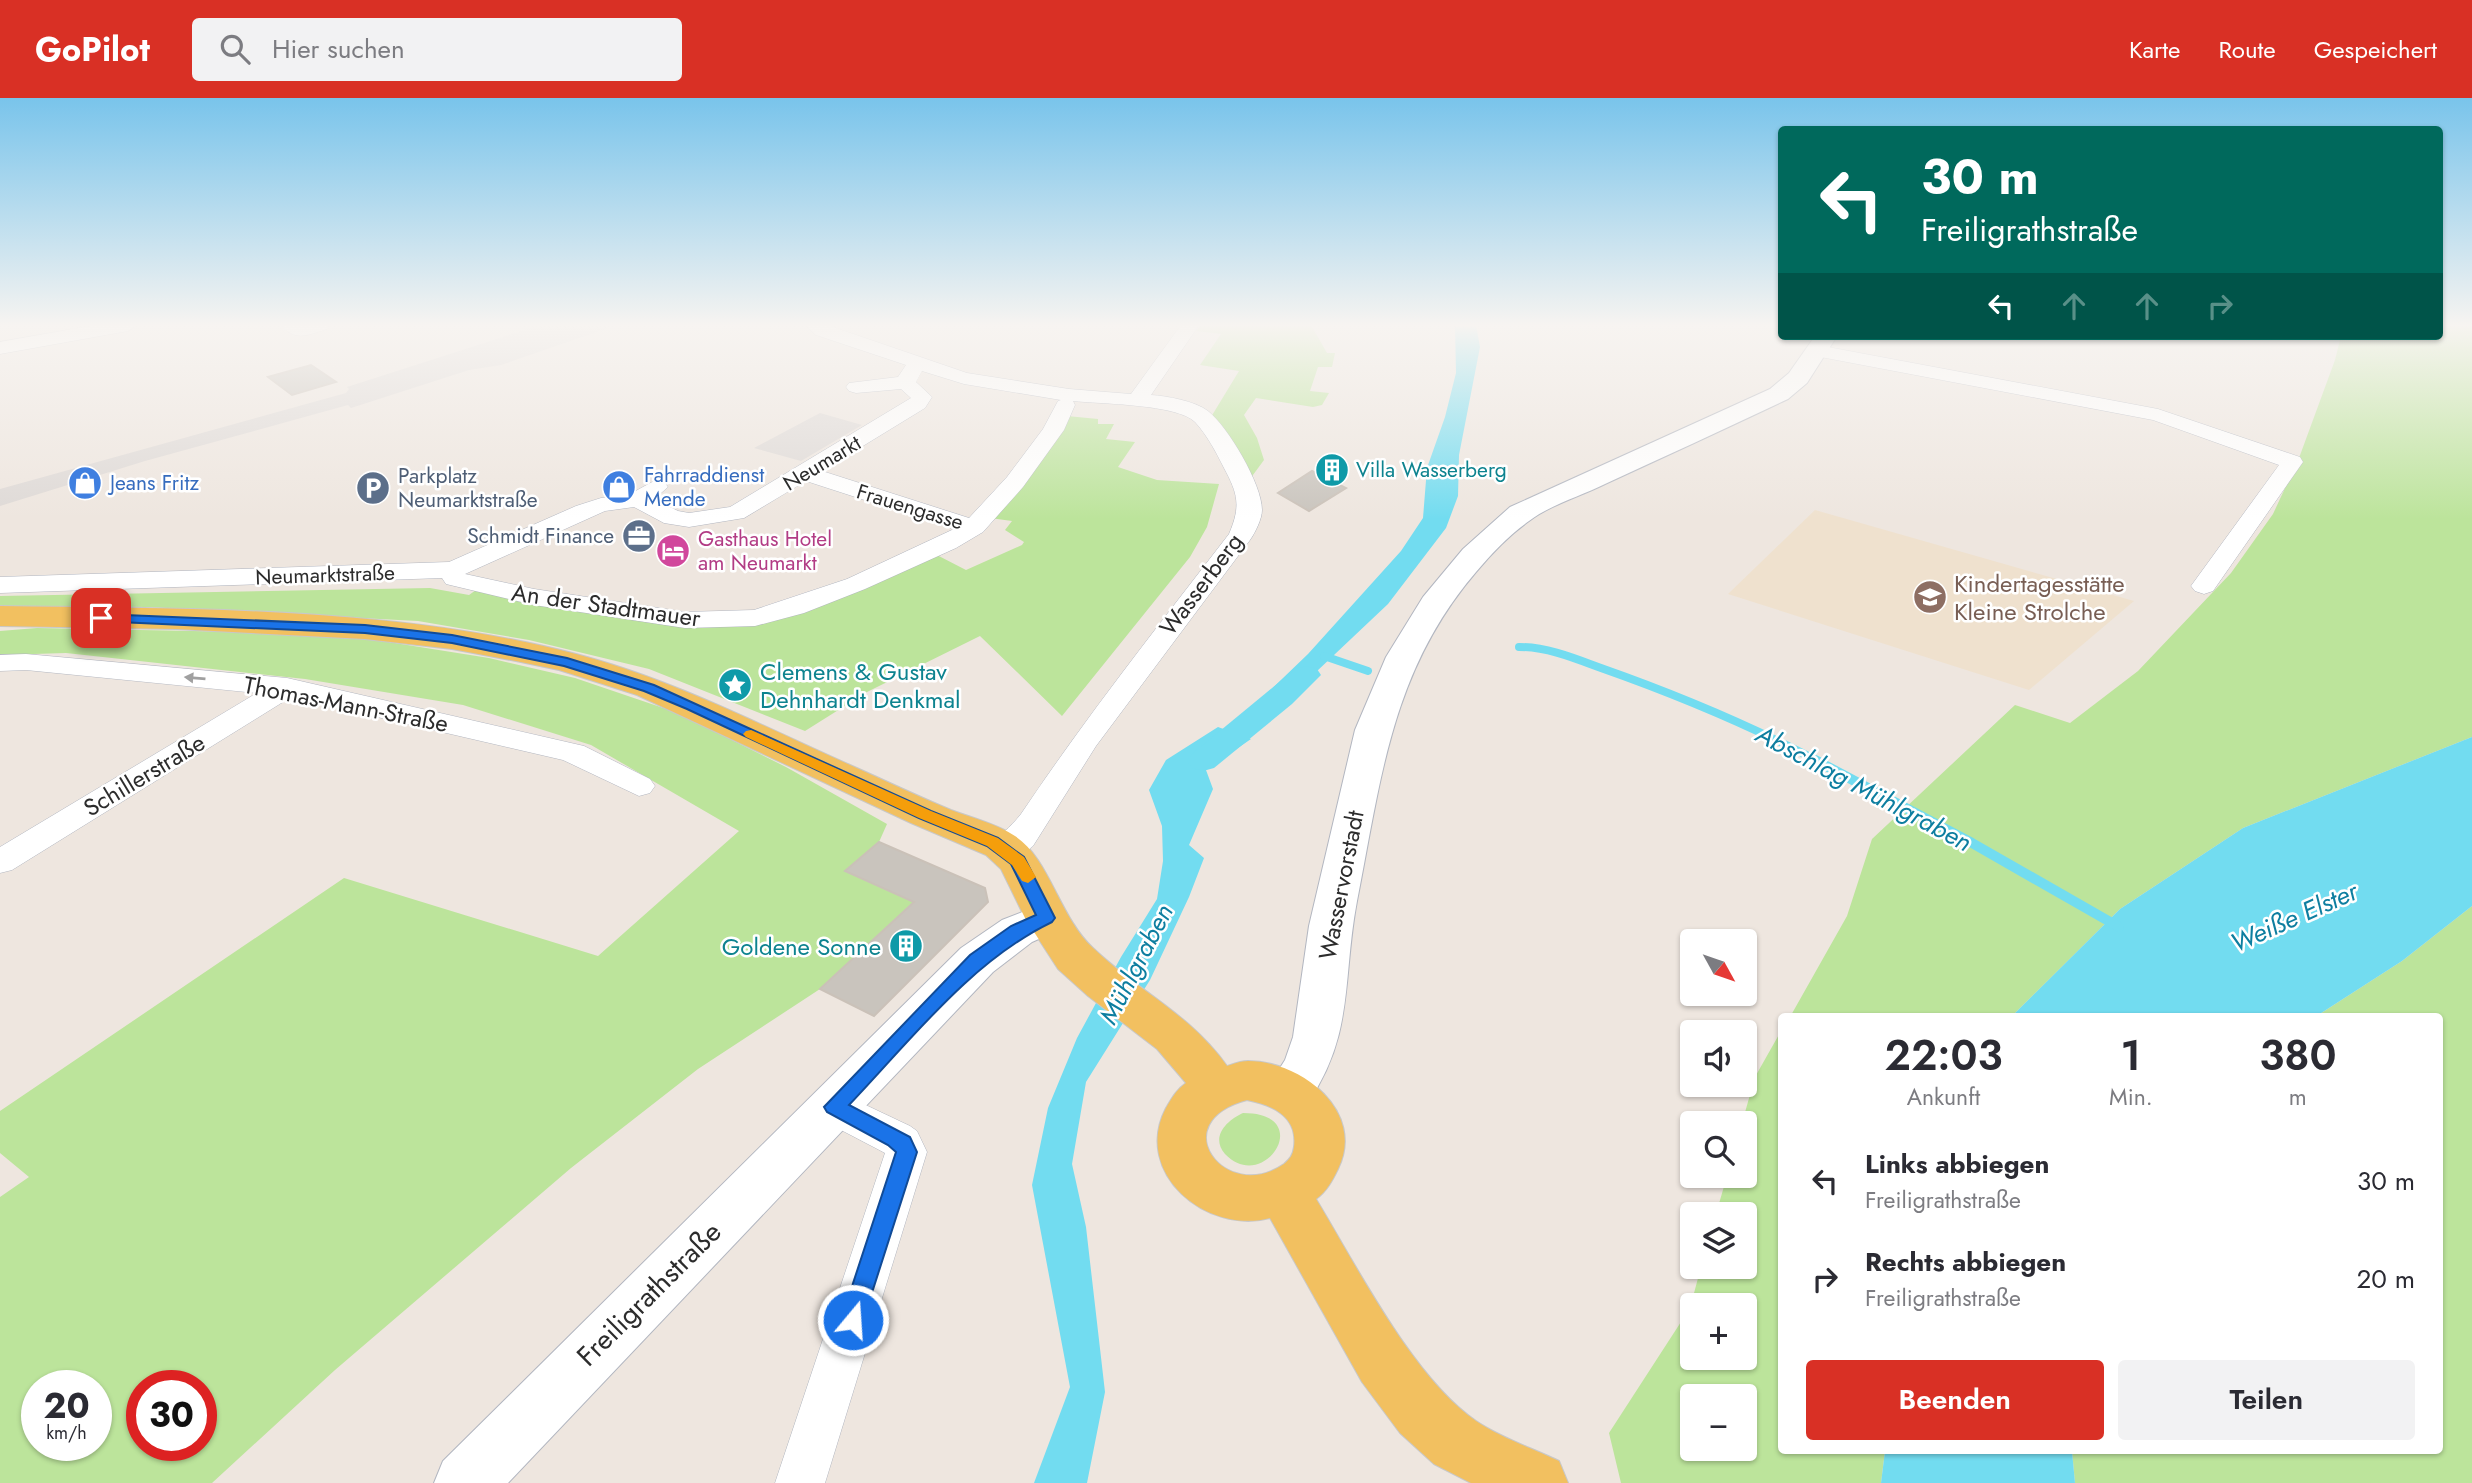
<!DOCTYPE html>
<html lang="de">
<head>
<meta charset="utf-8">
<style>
	:root { --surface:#fff; --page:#f2f2f3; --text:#2b2b33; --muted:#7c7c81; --accent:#d93025 }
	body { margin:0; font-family:Jost,sans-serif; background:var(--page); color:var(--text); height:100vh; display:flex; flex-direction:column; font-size:26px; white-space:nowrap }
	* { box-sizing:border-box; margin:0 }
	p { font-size:23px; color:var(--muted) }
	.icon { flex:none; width:38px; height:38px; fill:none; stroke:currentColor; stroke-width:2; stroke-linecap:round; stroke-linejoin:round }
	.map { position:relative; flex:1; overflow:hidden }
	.drawer { position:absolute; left:1778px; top:915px; width:665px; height:441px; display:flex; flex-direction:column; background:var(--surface); border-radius:7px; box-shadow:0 2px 5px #0004 }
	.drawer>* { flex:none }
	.guide { position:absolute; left:1778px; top:28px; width:665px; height:214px; border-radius:7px; box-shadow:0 2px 5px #0004; background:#00695c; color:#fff; overflow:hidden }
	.needle { width:46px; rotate:130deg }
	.tools { position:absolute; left:1680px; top:831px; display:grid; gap:14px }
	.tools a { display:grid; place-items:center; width:77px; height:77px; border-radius:7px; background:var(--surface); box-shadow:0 2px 5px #0004; font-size:35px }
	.speed { position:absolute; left:21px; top:1272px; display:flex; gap:14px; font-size:35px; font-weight:700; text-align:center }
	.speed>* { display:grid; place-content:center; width:91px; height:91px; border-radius:50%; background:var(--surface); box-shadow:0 2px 5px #0004; line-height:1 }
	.speed small { font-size:18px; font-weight:400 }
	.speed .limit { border:10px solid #d22; background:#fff; color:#111 }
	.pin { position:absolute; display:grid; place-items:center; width:60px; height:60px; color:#fff; margin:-30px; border-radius:14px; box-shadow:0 4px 10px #0006 }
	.me { position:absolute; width:77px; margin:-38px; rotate:18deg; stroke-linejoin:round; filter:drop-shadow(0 0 5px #0008) }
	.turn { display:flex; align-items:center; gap:24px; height:147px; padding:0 28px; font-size:32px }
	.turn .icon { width:91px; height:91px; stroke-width:2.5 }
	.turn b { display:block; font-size:49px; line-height:60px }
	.lanes { display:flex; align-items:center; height:66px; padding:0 28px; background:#0003; justify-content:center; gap:35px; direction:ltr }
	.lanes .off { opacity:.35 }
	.eta { display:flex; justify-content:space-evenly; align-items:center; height:119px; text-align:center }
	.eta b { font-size:42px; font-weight:600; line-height:49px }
	.primary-button { display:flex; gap:14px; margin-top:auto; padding:14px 28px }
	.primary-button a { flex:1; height:80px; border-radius:7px; background:var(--accent); color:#fff; font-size:28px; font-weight:600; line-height:80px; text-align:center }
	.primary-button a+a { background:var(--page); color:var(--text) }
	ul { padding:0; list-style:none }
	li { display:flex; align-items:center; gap:21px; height:98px; padding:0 28px }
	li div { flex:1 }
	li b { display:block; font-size:26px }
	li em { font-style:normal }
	header { display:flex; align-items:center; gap:42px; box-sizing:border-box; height:98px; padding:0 35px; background:var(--accent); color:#fff }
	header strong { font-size:33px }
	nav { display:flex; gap:38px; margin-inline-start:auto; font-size:24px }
	.search { width:490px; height:63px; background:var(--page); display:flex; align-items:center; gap:18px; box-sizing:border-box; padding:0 24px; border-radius:7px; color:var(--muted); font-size:26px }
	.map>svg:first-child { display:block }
</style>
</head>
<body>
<header>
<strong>GoPilot</strong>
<div class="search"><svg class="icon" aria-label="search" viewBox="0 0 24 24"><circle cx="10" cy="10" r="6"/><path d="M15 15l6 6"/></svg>Hier suchen</div>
<nav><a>Karte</a><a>Route</a><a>Gespeichert</a></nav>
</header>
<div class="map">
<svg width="2472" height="1385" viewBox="0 0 2472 1385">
	<rect width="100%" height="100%" fill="#eee6df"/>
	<path fill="#efe1ce" d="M1815 412 2134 503 2029 592 1728 496Z"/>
	<path fill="#bce49b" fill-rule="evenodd" d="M1201 227H1311L1327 255H1335L1332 269H1318L1310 293 1329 295 1322 307 1313 309 1256 300 1244 317 1257 340 1264 362 1250 381 1211 319 1239 273 1200 267 1221 236 1196 233Z
		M2440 227H2472V639L2243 730 2120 811 2011 919H1790L1847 818 1872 741 2015 607 2070 625 2138 573 2231 475 2273 416 2299 360 2335 262 2341 238H2440Z
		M1067 318 1098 321V326H1114L1106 341 1135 344 1118 369 1157 382 1219 386 1207 429 1190 459 1062 618 980 538 867 594 805 633 649 571 529 542 418 523 147 509 0 508V498L430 490 469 497 476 492 622 521 700 529H733L754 526 933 455 966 472 1022 447 1024 444 1005 432 1012 423 990 420Z
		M37 530 298 535 382 543 489 560 575 580 678 615 786 669 887 726 879 744 845 773 914 804 820 891 698 971 571 1070 335 1272 212 1385H0V1099L29 1079 0 1055V1013L344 780 598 858 739 733 591 647 463 607 305 581 66 555 0 557V533ZM37 1288H96V1348H37ZM142 1288H201V1348H142Z
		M2472 808V1385H2075L2072 1353H2440V919H2315L2402 863Z
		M1781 933 1782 1353H1885L1881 1385H1621L1609 1335 1690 1210 1701 1169H1745V1116H1716L1727 1078H1745V1026L1742 1025 1755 979ZM1692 1208H1745V1260H1692ZM1692 1298H1745V1351H1692Z
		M1243 1015C1317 1015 1264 1097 1225 1056 1210 1039 1227 1022 1243 1015Z"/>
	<path fill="#ded9d6" d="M540 227H617L501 267 469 272 351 310 348 307 145 363 0 408V391L346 295 349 291 347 289Z
		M820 315 862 327 801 363 754 350Z"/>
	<path fill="#72dcf0" d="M1455 227H1476L1480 249 1459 357 1458 398 1446 430 1388 506 1280 608 1261 601 1308 556 1401 453 1423 420 1427 370 1445 319 1456 275Z
		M1218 629 1251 641 1206 672 1213 691 1189 747 1204 760 1189 799 1150 882 1086 984 1072 1066 1086 1129 1105 1294 1087 1385H1034L1070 1289 1032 1087 1048 1010 1077 940 1121 859 1157 801 1163 763 1162 728 1149 692 1166 662Z
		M2472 639V808L2402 863 2315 919H2011L2120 811 2243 730Z
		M1885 1353H2072L2075 1385H1881Z"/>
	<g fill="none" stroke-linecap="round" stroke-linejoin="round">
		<path stroke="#72dcf0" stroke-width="8" d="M1519 549C1548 549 1574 560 1601 570 1675 596 1749 627 1818 663
			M1324 558 1368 573"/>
		<path stroke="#72dcf0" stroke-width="10" d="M1815 662 1972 745 2119 829"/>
		<path fill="#72dcf0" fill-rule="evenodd" d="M1306 568 1317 571 1321 577 1292 606 1214 670 1203 673 1192 670 1187 663 1192 656 1295 571Z"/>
	</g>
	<path fill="#c9c4bd" stroke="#cac1b8" stroke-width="2" d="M311 267 336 284 292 297 268 279Z
		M1312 373 1346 390 1309 413 1278 395Z
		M879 744 985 790 988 804 874 918 820 891 914 804 845 773Z"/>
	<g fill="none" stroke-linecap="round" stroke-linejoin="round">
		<g stroke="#b2b6c0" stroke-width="1">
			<path id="street" d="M96 227H137L128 233 0 256V244Z
				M281 227H329L327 231C308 237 295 244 281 227Z
				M805 227H827L967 275 1069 291 1131 296 1181 227H1199L1151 297C1167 298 1195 303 1208 313 1228 329 1262 386 1262 412 1262 421 1255 435 1250 442L1096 648 1033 748C1019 759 1012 765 994 760L989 752C998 738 1011 729 1021 716 1086 619 1158 528 1229 436 1241 408 1238 396 1224 370 1216 354 1207 337 1195 324 1177 306 1100 306 1073 303L1075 307 1064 332 1023 389 983 434 956 450 865 491 804 515 755 528 685 530 534 507 446 486 442 480 0 495V479L449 464 576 408 601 400 630 396 656 382 664 384 668 389 654 401 678 413 689 415 730 409 911 300 901 291 856 295 849 293 846 289 849 285 898 279 906 267 816 237ZM922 273 964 286 1061 302 1058 303 1043 331 1007 379 969 420 822 373 925 310 932 299 916 284ZM806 383 954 431 847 481 754 512 685 514 534 491 465 476 605 413 634 409 664 425 689 429 744 420Z
				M1817 247 2158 311 2300 359 2303 364 2213 493 2204 496 2195 493 2191 488 2279 367 2153 322 1810 257 1807 253 1810 249Z
				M26 556 287 580 584 648 650 681 655 688 650 695 639 698 563 662 291 599 12 772 0 775V749L257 595 26 572 0 573V557Z
				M834 992 910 1028 917 1033 927 1054 825 1385H775L885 1055 820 1021 814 1009 820 997Z"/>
		</g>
		<g stroke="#b2b6c0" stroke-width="2">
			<path id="secondary" d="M1815 238H1837L1807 285 1788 301C1727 330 1666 358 1605 386 1581 398 1550 407 1529 423 1509 437 1491 456 1476 474 1391 573 1381 682 1357 803 1342 881 1355 936 1307 1006L1290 1012 1273 1006 1266 992 1285 962 1293 939 1309 828 1355 632 1386 559 1423 499 1463 451 1510 409 1770 291 1789 275Z
				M1046 805 1061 809 1067 820 1061 831 1032 844 993 874 508 1385H434L443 1363 961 850 1002 822Z"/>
		</g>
		<g stroke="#c8c8c8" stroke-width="2">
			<path id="primary" d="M0 508C187 511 394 508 576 556 672 581 760 627 850 667 884 682 917 698 951 712 972 720 997 726 1015 738 1049 760 1060 820 1093 850 1139 894 1189 915 1227 968 1233 966 1241 963 1248 963 1302 963 1366 1014 1338 1071 1332 1083 1327 1093 1316 1101 1356 1167 1413 1280 1476 1323 1501 1340 1532 1350 1559 1363L1568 1385H1471L1434 1366 1400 1335 1362 1284 1270 1120C1207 1137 1132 1075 1166 1010 1172 1000 1176 992 1186 985L1157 951 1088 898 1058 871 1025 820 1001 771 986 757 911 725 637 597 559 572 516 563 452 551 365 541 176 531 0 528ZM1247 1002C1272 1007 1298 1018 1294 1049 1293 1057 1290 1061 1284 1066 1225 1107 1163 1024 1247 1002Z"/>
		</g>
		<use href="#street" fill="#fff" fill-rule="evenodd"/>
		<use href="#secondary" fill="#fff" fill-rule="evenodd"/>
		<use href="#primary" fill="#f2c060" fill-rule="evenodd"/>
	</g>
	<defs><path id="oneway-solid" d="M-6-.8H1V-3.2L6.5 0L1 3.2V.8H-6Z" transform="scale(1.75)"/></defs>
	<use fill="#a0a0a0" href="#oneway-solid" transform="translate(195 580) rotate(-175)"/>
	<linearGradient id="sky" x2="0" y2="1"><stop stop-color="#79c4eb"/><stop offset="0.54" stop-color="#f7f4f1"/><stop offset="1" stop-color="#f7f4f1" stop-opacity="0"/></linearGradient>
	<rect width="2472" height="421" fill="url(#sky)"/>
	<path fill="#1a73e8" stroke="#114b97" stroke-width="2" d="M101 516 365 527 452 537 567 560 654 587 931 713 998 740 1024 759 1055 820 1052 824C971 863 911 942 849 1007L910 1039 917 1054 861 1229 853 1233 845 1229 841 1222 896 1054 888 1047 827 1014 824 1009 970 857 1011 828 1036 817 1011 766 987 748 919 720 687 611 644 593 564 568 452 545 365 535 96 523 94 520Z"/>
	<path fill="#f59e0b" d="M751 632 931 713 998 740 1024 759 1036 779 1028 785 1022 783 1012 767 987 748 919 720 746 639 743 636 746 633Z"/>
	<defs>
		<g id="building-disc" transform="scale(1.75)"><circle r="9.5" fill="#0f9aa8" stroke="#fff"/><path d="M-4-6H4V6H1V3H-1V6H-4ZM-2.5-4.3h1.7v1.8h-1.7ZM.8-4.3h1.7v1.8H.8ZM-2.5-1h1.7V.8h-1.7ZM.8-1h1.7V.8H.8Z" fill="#fff"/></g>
		<g id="shop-disc" transform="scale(1.75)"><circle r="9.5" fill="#3f7fe0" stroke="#fff"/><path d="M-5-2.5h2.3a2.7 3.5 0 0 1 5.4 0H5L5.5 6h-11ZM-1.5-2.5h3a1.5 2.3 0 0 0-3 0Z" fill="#fff"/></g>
		<g id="parking-disc" transform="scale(1.75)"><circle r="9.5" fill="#5c6f8a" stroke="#fff"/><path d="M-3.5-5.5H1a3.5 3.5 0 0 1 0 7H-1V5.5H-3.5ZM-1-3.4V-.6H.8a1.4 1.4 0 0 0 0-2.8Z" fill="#fff"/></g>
		<g id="office-disc" transform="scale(1.75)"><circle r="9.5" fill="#5c6f8a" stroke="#fff"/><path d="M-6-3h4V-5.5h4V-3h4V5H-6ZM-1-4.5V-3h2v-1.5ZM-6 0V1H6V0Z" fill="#fff"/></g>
		<g id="hotel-disc" transform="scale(1.75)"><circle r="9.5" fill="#d1479c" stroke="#fff"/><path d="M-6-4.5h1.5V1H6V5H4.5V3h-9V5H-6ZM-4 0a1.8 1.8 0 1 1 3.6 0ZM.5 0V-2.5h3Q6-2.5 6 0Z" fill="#fff"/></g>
		<g id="school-disc" transform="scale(1.75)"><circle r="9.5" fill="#8d6e63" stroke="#fff"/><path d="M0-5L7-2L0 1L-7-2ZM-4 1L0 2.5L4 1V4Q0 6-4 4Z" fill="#fff"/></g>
		<g id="sight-disc" transform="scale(1.75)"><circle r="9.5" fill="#0f9aa8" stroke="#fff"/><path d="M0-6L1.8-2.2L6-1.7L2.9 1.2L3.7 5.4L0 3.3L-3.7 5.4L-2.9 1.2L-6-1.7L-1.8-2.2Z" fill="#fff"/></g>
	</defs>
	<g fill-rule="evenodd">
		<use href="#building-disc" x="1332" y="372"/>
		<use href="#shop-disc" x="85" y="385"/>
		<use href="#shop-disc" x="619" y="389"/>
		<use href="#parking-disc" x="373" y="390"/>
		<use href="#office-disc" x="639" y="438"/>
		<use href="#hotel-disc" x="673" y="453"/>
		<use href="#school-disc" x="1930" y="499"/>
		<use href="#sight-disc" x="735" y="587"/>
		<use href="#building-disc" x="906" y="848"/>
	</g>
	<g text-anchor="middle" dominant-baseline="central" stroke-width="5" stroke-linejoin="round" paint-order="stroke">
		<g font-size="21" fill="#2c2c2c" stroke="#fff">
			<text transform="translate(822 365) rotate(-31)">Neumarkt</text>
			<text transform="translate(910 409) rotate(17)">Frauengasse</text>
			<text transform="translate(325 477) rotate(-2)">Neumarktstraße</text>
		</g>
		<g font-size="21" fill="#0d838f" stroke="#fff" text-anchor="start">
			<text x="1356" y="372">Villa Wasserberg</text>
		</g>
		<g font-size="21" fill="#366cbe" stroke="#fff" text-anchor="start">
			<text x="644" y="377">Fahrraddienst<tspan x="644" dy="24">Mende</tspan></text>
			<text x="110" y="385">Jeans Fritz</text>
		</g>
		<g font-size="21" fill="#4e5e75" stroke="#fff" text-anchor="start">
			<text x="398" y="378">Parkplatz<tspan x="398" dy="24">Neumarktstraße</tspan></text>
			<text x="614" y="438" text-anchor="end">Schmidt Finance</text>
		</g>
		<g font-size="21" fill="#b23c85" stroke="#fff" text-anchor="start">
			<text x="698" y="441">Gasthaus Hotel<tspan x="698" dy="24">am Neumarkt</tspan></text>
		</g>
		<g font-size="24" fill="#785e54" stroke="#fff" text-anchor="start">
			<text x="1954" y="485">Kindertagesstätte<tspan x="1954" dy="28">Kleine Strolche</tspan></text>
		</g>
		<g font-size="24" fill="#2c2c2c" stroke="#fff">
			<text transform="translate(1201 486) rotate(-53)">Wasserberg</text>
			<text transform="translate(606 507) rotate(8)">An der Stadtmauer</text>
			<text transform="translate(346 606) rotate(11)">Thomas-Mann-Straße</text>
			<text transform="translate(144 677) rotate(-31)">Schillerstraße</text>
			<text transform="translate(1341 787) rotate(-79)">Wasservorstadt</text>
		</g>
		<g font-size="24" fill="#0d838f" stroke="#fff" text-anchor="start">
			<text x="760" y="573">Clemens &amp; Gustav<tspan x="760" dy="28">Dehnhardt Denkmal</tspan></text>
			<text x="881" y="848" text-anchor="end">Goldene Sonne</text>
		</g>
		<g font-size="26" font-style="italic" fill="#0d7ea0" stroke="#fff">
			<text transform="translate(1864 690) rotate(28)">Abschlag Mühlgraben</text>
			<text transform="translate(2294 819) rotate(-24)">Weiße Elster</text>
			<text transform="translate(1136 866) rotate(-63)">Mühlgraben</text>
		</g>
		<g font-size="28" fill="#2c2c2c" stroke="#fff">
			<text transform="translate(649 1196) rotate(-45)">Freiligrathstraße</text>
		</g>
	</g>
</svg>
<div class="tools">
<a><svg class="needle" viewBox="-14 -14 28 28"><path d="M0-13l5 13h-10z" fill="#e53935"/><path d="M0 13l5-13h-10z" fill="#7c7c81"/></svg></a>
<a><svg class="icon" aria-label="sound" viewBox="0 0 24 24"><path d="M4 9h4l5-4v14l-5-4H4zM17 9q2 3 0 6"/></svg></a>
<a><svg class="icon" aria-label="search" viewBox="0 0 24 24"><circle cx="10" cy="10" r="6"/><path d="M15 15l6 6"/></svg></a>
<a><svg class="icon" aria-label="layers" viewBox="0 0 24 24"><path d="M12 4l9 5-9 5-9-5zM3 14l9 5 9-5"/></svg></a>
<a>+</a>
<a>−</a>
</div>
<div class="speed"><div>20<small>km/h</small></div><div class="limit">30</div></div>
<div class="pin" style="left:101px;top:520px;background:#d93025"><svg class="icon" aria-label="arrive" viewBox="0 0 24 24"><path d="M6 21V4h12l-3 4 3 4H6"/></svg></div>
<svg class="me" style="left:853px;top:1222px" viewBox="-20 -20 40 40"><circle r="17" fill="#1a73e8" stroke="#fff" stroke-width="3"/><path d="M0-11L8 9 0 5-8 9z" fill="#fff"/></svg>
<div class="guide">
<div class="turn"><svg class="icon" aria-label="left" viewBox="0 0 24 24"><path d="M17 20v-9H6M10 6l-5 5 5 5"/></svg><div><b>30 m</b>Freiligrathstraße</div></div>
<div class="lanes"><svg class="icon" aria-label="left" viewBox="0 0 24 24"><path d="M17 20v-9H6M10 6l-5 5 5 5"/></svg><svg class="icon off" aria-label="ahead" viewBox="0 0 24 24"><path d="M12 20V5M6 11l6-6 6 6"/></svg><svg class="icon off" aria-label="ahead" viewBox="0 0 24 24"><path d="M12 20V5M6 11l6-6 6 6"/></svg><svg class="icon off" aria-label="right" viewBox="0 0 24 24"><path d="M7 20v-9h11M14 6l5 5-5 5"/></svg></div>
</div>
<section class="drawer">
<div class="eta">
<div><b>22:03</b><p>Ankunft</p></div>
<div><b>1</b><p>Min.</p></div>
<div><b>380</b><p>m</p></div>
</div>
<ul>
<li><svg class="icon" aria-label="left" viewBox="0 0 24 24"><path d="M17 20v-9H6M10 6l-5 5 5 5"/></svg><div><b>Links abbiegen</b><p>Freiligrathstraße</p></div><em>30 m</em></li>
<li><svg class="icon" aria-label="right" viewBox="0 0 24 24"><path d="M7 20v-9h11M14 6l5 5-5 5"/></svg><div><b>Rechts abbiegen</b><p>Freiligrathstraße</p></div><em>20 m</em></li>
</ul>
<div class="primary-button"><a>Beenden</a><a>Teilen</a></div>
</section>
</div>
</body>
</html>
